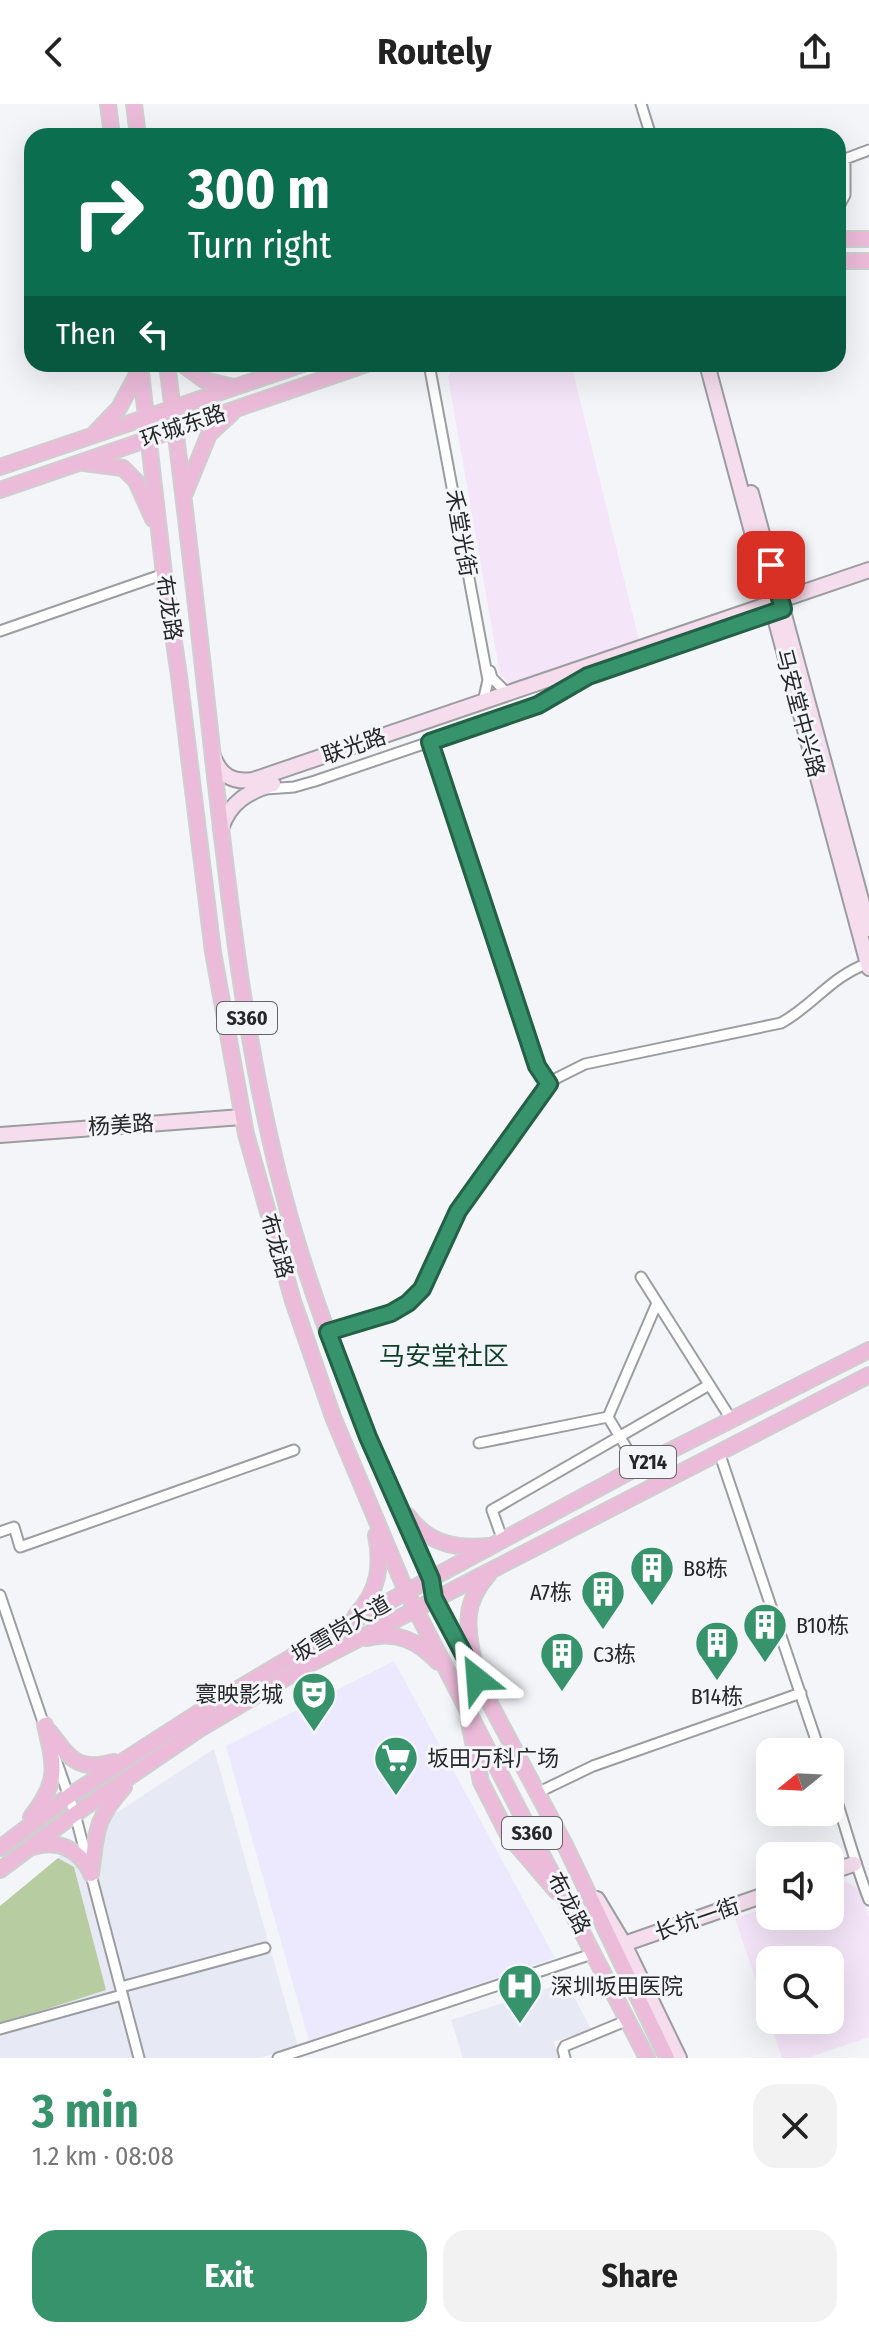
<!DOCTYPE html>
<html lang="en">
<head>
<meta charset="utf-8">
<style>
	:root { --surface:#fff; --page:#f2f2f2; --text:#222; --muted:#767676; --accent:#36936b }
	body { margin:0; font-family:"Fira Sans Condensed","Noto Sans SC",sans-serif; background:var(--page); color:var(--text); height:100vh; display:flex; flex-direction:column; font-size:30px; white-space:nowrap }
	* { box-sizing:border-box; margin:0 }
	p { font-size:26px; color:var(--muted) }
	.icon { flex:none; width:44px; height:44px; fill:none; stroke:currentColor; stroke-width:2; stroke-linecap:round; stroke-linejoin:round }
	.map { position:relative; height:1954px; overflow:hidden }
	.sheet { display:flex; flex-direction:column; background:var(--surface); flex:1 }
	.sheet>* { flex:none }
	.top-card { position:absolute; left:24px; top:24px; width:822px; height:244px; border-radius:24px; box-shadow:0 8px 32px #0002; background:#0b6e4f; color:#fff; overflow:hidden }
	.needle { width:52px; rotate:252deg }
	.controls { position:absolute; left:756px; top:1634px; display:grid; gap:16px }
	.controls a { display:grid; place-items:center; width:88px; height:88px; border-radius:16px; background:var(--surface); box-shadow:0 8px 32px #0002; font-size:40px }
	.pin { position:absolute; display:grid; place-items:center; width:68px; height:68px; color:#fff; margin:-34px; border-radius:16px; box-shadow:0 4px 12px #0006 }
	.me { position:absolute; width:88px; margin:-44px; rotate:332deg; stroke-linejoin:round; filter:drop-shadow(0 0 6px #0008) }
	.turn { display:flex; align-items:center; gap:28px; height:168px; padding:0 32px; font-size:36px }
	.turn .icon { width:104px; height:104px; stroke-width:2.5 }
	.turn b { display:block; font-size:56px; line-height:68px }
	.then { display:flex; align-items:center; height:76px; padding:0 32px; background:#0003; gap:16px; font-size:30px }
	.round { display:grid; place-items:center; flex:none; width:84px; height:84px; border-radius:24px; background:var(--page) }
	.overview { display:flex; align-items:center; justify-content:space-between; height:136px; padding:0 32px }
	h1 { font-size:48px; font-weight:700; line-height:60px; color:var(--accent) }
	.button { display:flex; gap:16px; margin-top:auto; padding:16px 32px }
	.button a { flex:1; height:92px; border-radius:24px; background:var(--accent); color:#fff; font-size:32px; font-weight:700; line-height:92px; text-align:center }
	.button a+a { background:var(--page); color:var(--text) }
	header { display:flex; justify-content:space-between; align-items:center; height:104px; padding:0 32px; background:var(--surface); font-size:36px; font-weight:700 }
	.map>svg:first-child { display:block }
</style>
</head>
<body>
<header><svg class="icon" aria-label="back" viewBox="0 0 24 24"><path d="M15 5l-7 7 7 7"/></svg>Routely<svg class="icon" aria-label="share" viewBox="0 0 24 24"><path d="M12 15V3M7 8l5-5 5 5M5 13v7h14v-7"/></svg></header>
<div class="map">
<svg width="869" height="1954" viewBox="0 0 869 1954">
	<rect width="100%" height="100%" fill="#f4f5f9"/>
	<path fill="#ece8fe" d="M394 1557 555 1854 309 1937 226 1642Z"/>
	<path fill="#e7e9f5" d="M214 1645 298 1943 259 1954H0V1920L105 1886 74 1763 58 1754 101 1719Z
		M566 1878 591 1925 554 1938 559 1954H463L451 1916Z"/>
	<path fill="#f4e5f8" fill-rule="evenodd" d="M454 260H571L639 536 511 582 500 570 448 273Z
		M844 1777 859 1785 869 1813V1933L807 1954H782L735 1814 770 1802V1812H830V1782ZM770 1856H830V1916H770Z"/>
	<path fill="#b7cda1" d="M58 1754 74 1763 106 1886 0 1920V1802Z"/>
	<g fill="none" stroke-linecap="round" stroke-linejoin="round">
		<g stroke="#9c9da1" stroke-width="13">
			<path id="street" d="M641 0 651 32
				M838 104 845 91V55L869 46
				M429 260 488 576 483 598
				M0 527 164 470
				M490 567 492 574 507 589
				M430 638 537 962 549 980
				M266 685 294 683 315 677 538 601 588 572
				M641 1173 731 1315
				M328 1228 391 1209 408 1199 422 1185 458 1107 543 987 557 974 585 960 781 919C814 901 831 872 869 859
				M608 1313 638 1363
				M479 1339 608 1313 657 1199
				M719 1348 820 1648
				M0 1428 14 1423 20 1443 294 1346
				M503 1437 492 1406 709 1281
				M0 1491 45 1624
				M55 1653 75 1710 139 1954
				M830 1676C844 1717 854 1757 869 1796
				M537 1689 593 1662 801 1589
				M121 1883 265 1844
				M0 1925 122 1891
				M278 1954 595 1849
				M565 1954 563 1946 565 1942 628 1916"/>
		</g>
		<g stroke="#9c9da1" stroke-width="18">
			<path id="secondary" d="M707 260 869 864
				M751 389 869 825
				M213 652C220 671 232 679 253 676L869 466
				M221 724C231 697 248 688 273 680
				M0 1031 242 1013
				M830 1768 854 1760
				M597 1795 624 1840 679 1954
				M624 1840 770 1789"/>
		</g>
		<g stroke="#cfcfd0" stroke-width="18">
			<path id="primary" d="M108 0 112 32
				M134 0 138 32
				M838 135H869
				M838 157H869
				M140 260 164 470 179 572 213 848 246 1030 293 1197 333 1313 406 1487 647 1954
				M167 260C185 397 200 535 215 672 231 812 247 951 283 1088 318 1222 374 1349 431 1475L434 1494 565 1741 667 1954
				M182 260 204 276 233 283
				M95 329 119 304 140 265
				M84 359 123 364 136 377 153 415
				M0 363 303 260
				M0 386 367 260
				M185 389 209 330 232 309
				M408 1412C429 1440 455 1445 488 1442
				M356 1511C379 1487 382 1461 376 1431
				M367 1534C396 1526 418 1537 438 1558
				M474 1559C467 1522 462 1500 489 1470
				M469 1618 481 1678 508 1731 557 1788
				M50 1628C70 1655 78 1668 114 1658
				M31 1713C59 1678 55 1663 45 1621
				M33 1743C58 1735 79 1745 91 1769
				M0 1744 69 1692 201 1607 347 1520 638 1363 869 1246
				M0 1766 75 1710 198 1626 306 1562 869 1271
				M91 1770C97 1727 94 1717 124 1683"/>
		</g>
		<use href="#street" stroke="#fff" stroke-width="9"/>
		<use href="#secondary" stroke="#f5dded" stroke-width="14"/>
		<use href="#primary" stroke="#ecbbda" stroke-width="14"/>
	</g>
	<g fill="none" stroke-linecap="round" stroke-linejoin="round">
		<g stroke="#236046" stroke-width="20">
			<path id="route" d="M477 1575 434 1494 431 1475 368 1333 328 1228 391 1209 408 1199 422 1185 458 1107 549 980 537 962 430 638 538 601 588 572 783 505 771 461"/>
		</g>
		<use href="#route" stroke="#36936b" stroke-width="14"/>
	</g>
	<defs>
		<g id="building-pin" transform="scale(2.3)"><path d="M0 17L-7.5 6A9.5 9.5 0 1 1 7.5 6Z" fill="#36936b" stroke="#f4f5f9"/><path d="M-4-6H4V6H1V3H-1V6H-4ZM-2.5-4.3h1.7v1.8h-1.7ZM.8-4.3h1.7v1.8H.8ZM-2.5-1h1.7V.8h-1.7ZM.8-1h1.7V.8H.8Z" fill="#fff"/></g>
		<g id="theatre-pin" transform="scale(2.3)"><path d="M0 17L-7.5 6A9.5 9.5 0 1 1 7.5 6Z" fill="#36936b" stroke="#f4f5f9"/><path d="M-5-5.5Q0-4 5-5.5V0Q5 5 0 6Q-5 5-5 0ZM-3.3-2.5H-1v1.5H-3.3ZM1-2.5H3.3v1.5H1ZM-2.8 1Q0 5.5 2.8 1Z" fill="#fff"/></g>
		<g id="supermarket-pin" transform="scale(2.3)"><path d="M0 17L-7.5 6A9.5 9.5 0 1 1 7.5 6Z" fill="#36936b" stroke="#f4f5f9"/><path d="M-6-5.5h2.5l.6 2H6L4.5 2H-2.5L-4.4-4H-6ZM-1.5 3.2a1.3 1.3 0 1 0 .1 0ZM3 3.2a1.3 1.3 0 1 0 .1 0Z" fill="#fff"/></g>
		<g id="hospital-pin" transform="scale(2.3)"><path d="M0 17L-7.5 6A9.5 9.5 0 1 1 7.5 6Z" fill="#36936b" stroke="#f4f5f9"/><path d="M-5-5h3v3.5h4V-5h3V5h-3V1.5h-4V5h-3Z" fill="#fff"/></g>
	</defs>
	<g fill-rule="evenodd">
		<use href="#building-pin" x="652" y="1464"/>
		<use href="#building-pin" x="603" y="1488"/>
		<use href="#building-pin" x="765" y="1521"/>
		<use href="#building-pin" x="717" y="1539"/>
		<use href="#building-pin" x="562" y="1550"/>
		<use href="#theatre-pin" x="314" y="1590"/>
		<use href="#supermarket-pin" x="396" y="1654"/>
		<use href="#hospital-pin" x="520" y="1882"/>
	</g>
	<g text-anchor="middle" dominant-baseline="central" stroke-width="6" stroke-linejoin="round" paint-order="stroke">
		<g fill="#f4f5f9" stroke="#646567" stroke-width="2">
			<rect x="217" y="898" width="60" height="32" rx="6"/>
			<rect x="620" y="1342" width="56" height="32" rx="6"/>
			<rect x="502" y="1713" width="60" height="32" rx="6"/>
		</g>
		<g font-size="20" font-weight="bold" fill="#272729">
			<text x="247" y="914">S360</text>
			<text x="648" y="1358">Y214</text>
			<text x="532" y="1729">S360</text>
		</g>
		<g font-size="22" fill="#272729" stroke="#f4f5f9">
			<text transform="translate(183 322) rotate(-19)">环城东路</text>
			<text transform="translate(461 429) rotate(80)">禾堂光街</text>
			<text transform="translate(169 504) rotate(81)">布龙路</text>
			<text transform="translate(800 609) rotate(75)">马安堂中兴路</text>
			<text transform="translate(354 642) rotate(-19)">联光路</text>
			<text transform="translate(121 1021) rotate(-4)">杨美路</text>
			<text transform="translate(277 1142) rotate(74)">布龙路</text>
			<text transform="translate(341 1525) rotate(-30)">坂雪岗大道</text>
			<text transform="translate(569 1799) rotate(62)">布龙路</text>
			<text transform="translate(697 1815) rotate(-19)">长坑一街</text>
		</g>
		<g font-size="22" fill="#272729" stroke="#f4f5f9" text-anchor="start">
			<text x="683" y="1464">B8栋</text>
			<text x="572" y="1488" text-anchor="end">A7栋</text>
			<text x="796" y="1521">B10栋</text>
			<text x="593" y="1550">C3栋</text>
			<text x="283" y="1590" text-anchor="end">寰映影城</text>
			<text x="717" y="1592" text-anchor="middle">B14栋</text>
			<text x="427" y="1654">坂田万科广场</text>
			<text x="551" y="1882">深圳坂田医院</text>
		</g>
		<g font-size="26" fill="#113e2b" stroke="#f4f5f9">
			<text x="444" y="1252">马安堂社区</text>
		</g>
	</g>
</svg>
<div class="controls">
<a><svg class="needle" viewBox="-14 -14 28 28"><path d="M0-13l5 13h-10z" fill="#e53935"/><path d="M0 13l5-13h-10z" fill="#767676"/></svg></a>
<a><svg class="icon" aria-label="sound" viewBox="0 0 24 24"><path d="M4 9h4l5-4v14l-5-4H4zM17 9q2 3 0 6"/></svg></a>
<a><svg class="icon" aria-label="search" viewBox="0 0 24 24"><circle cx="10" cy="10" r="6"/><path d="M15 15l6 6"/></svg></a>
</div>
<div class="pin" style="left:771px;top:461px;background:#d93025"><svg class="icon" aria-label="arrive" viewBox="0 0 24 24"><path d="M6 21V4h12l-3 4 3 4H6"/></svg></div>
<svg class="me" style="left:477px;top:1575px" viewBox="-20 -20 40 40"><path d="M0-17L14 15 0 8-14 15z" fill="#36936b" stroke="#fff" stroke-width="4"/></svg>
<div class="top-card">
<div class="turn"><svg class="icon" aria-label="right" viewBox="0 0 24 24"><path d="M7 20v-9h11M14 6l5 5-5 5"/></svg><div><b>300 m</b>Turn right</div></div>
<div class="then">Then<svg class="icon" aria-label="left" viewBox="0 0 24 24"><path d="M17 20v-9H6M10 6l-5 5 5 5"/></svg></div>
</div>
</div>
<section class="sheet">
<div class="overview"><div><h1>3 min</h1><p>1.2 km · 08:08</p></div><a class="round"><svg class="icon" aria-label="close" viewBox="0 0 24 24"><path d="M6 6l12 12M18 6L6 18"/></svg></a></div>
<div class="button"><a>Exit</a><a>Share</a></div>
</section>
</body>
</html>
